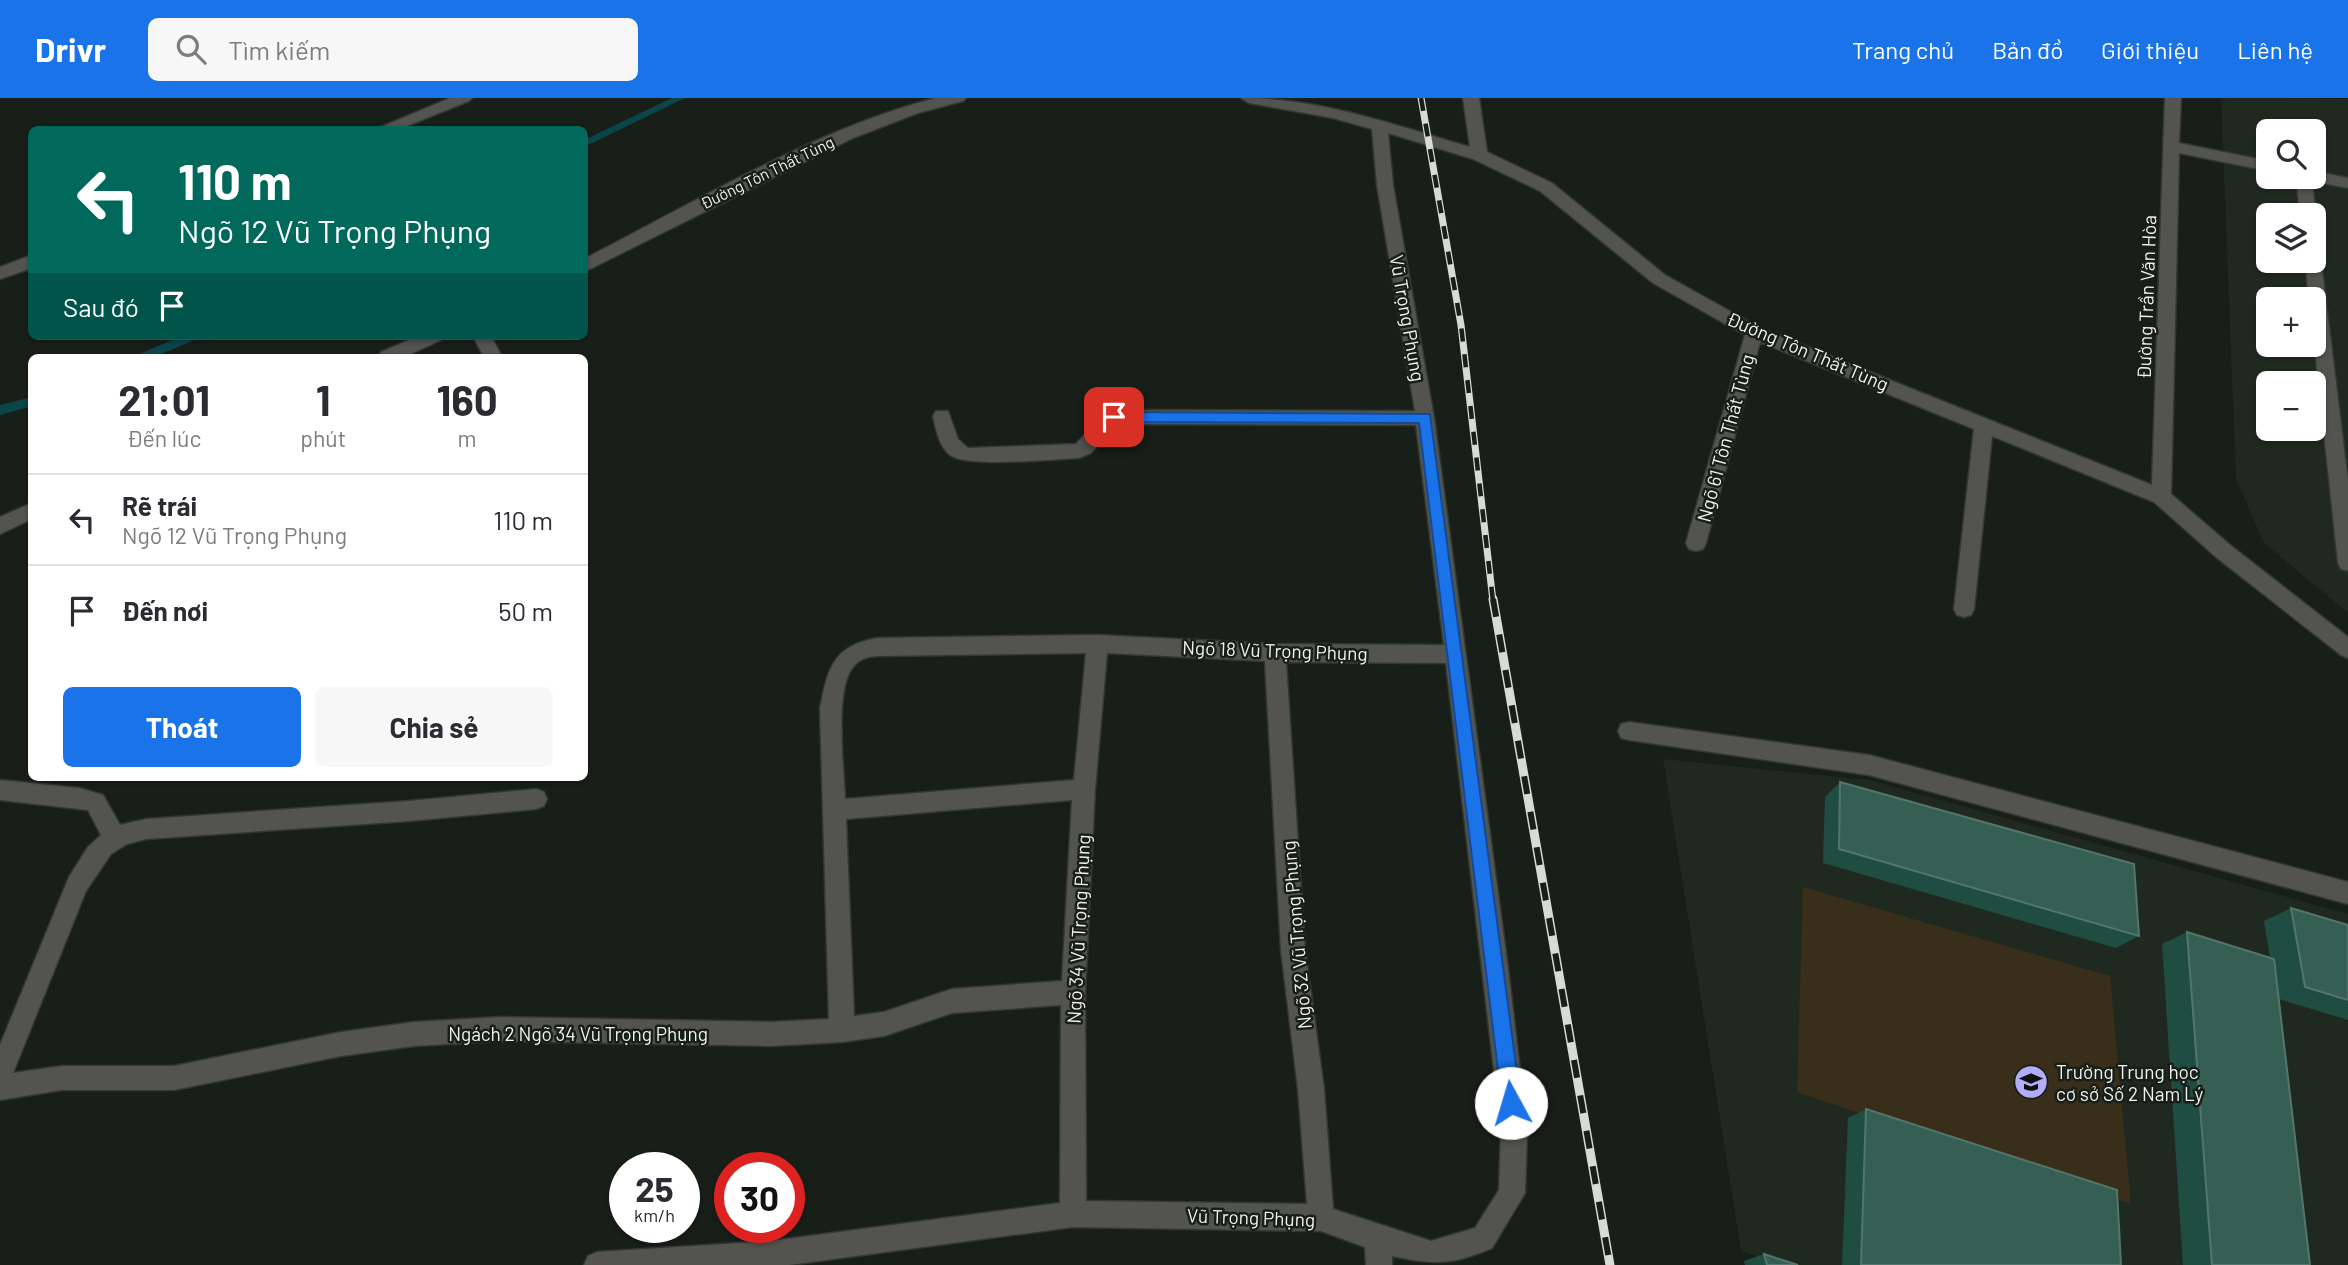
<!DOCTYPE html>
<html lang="vi">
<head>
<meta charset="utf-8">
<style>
	:root { --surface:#fff; --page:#f7f7f7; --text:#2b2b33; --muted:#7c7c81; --line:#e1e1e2; --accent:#1a73e8 }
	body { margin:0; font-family:Barlow,sans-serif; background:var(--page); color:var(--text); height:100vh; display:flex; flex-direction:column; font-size:26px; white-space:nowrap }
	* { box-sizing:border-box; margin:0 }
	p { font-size:23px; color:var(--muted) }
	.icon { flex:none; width:38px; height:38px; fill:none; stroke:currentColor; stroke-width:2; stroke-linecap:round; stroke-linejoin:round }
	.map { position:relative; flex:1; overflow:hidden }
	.side { position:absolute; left:28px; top:256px; width:560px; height:427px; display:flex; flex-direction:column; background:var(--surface); border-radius:10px; box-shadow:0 2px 5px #0004 }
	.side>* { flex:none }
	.guide { position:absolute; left:28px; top:28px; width:560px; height:214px; border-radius:10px; box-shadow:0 2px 5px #0004; background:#00695c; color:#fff; overflow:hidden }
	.tools { position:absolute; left:2256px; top:21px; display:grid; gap:14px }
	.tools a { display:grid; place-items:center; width:70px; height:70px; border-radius:10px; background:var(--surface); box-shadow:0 2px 5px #0004; font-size:35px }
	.speed { position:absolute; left:609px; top:1054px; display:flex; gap:14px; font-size:35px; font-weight:700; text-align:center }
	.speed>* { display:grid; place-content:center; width:91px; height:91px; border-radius:50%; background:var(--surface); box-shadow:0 2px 5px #0004; line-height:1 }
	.speed small { font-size:18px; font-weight:400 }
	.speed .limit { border:10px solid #d22; background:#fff; color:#111 }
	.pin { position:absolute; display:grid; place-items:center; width:60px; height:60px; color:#fff; margin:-30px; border-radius:14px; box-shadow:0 4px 10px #0006 }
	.me { position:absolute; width:77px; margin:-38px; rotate:354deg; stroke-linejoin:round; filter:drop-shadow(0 0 5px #0008) }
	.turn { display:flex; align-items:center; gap:24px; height:147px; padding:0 35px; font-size:32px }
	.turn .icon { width:91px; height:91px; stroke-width:2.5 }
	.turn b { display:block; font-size:49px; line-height:60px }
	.then { display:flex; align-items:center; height:66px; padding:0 35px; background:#0003; gap:14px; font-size:26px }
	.eta { display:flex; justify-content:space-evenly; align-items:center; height:119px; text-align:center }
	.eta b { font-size:42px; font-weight:700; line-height:49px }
	.action { display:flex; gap:14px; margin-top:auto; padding:14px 35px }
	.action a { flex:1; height:80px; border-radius:10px; background:var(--accent); color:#fff; font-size:28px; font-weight:700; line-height:80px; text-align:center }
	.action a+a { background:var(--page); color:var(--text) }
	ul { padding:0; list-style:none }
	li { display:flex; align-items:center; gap:21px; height:91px; padding:0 35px; border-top:2px solid var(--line) }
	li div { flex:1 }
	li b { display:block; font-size:26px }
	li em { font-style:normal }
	header { display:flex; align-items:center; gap:42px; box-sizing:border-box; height:98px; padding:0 35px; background:var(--accent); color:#fff }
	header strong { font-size:33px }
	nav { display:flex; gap:38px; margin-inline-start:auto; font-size:24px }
	.search { width:490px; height:63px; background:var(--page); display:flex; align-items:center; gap:18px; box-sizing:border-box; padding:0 24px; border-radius:10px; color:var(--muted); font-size:26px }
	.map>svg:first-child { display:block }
</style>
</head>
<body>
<header>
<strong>Drivr</strong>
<div class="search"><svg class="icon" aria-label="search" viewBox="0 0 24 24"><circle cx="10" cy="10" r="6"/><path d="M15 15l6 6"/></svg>Tìm kiếm</div>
<nav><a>Trang chủ</a><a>Bản đồ</a><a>Giới thiệu</a><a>Liên hệ</a></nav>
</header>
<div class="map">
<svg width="2348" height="1167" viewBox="0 0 2348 1167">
	<rect width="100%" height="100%" fill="#181e18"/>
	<path fill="#20291f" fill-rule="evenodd" d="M2221 0 2348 1V515L2264 445 2236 381ZM2268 33H2314V79H2268ZM2268 117H2314V163H2268ZM2268 201H2314V247H2268ZM2268 285H2314V331H2268Z
		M1663 661 1869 682 2348 816V1167H1786L1741 1153Z"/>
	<path fill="#382e1a" d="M1803 789 2110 878 2131 1106 1797 994Z"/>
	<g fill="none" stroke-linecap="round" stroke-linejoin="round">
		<path fill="#0a4649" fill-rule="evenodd" d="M672 0H685L584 49V42Z
			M182 238H199L197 241 154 259H137L139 256Z
			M32 299V308L0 317V307Z"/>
		<g stroke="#323732" stroke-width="3">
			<path id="minor" d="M450 0H472L469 3 397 32H374Z
				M936 0H966L963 3 918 15 853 40 584 174V161C694 105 817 30 936 0Z
				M1241 0C1320 0 1395 27 1470 49L1463 0H1479L1487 54 1552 85 1665 177 1760 230 2152 387 2165 0H2181L2179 45 2268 63V73L2179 55 2171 396 2230 447 2348 539V560L2341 557 2216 459 2154 404 1992 338 1974 511 1971 517 1964 519 1957 517 1954 511 1974 331 1760 244 1706 445 1703 451 1696 453 1689 451 1686 445 1745 237 1653 185 1540 93 1473 61 1388 35 1393 87 1434 320 1508 870 1527 1032 1525 1095 1492 1150C1453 1167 1433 1167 1392 1158V1167H1366L1365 1149 1321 1133 1073 1129 789 1167H584L588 1158 597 1154 771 1143 1060 1105 1061 907 952 915 884 938 842 944 771 948 501 943 414 948 341 958 174 992H62L0 1002V947L69 779 88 749 101 737 88 712 0 702V682L79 690 103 697 120 727 146 721 409 703 536 691 544 694 547 701 544 708 536 711 409 723 146 741 127 746 111 756 86 793 13 975 62 968H174L341 934 414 924 501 919 771 924 829 921 820 610C828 570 833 548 877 540L1097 537 1275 546 1444 547 1416 327 1117 326 1091 355 1079 360C1053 361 968 370 950 357 939 348 936 332 933 318L936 313H948L958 341 968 350 1076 346 1102 318 1114 312 1415 313 1377 87 1372 31 1333 20 1249 5ZM1086 555 1074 682 845 701C844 671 834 592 853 569 859 561 867 559 877 558ZM1107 555 1265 563 1281 852 1298 991 1307 1106 1086 1103 1085 894 1095 691ZM1286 564 1446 565 1501 1032 1499 1092 1475 1130 1431 1143 1333 1111 1324 991 1305 852ZM1072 702 1062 883 952 891 884 914 854 918 846 721Z
				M2314 73 2348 80V90L2312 83 2316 117 2314 121V117H2300L2296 79H2314Z
				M32 157V170L0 181V169Z
				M2314 157 2321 163 2348 383V473L2341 471 2338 465 2314 243V201H2309L2305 163H2314Z
				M419 238H444L441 242 404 259H378L381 254Z
				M473 238H491L502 259H484Z
				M32 405V421L0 436V419Z
				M1629 624 1869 657 2348 784V806L1869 677 1629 642 1621 640 1618 633 1621 626Z"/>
		</g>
		<use href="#minor" fill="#535450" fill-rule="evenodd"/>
		<g stroke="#d7dad6" stroke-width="7">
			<path id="rail-far1" d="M1421 0 1461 227 1493 503"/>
		</g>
		<g stroke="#d7dad6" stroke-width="9">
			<path id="rail" d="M1493 501 1610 1167"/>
		</g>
		<use href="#rail-far1" stroke="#181e18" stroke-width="4.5" stroke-dasharray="13" stroke-linecap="butt"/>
		<use href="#rail" stroke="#181e18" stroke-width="6" stroke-dasharray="18" stroke-linecap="butt"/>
	</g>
	<path fill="#204d41" d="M1840 684 2139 838 2116 850 1823 765 1825 699Z
		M2291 810 2348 827V922L2279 901 2310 1167H2183L2162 846 2187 834 2270 860 2264 823Z
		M1866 1011 2121 1167H1842L1848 1020Z
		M1764 1156 1798 1167H1745L1744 1163Z"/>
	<path fill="#365f54" stroke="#53766c" stroke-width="2" d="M1840 684 2134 766 2139 838 1839 751Z
		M2291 810 2348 827V902L2305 889Z
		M2187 834 2274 861 2310 1167H2212Z
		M1866 1011 2117 1092 2121 1167H1861Z
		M1764 1156 1798 1167H1767Z"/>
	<path fill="#1a73e8" stroke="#114b97" stroke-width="2" d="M1114 314 1430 316 1521 1005 1518 1011 1511 1014 1505 1011 1502 1005 1419 325 1114 324 1107 319Z"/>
	<defs>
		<g id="school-disc" transform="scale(1.75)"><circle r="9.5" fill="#b2adfa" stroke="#181e18"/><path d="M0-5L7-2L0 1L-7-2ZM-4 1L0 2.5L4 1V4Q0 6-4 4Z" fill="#111"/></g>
	</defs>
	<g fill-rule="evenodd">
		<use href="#school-disc" x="2031" y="984"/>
	</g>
	<g text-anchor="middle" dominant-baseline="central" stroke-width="5" stroke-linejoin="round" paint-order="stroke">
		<g font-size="16" fill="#eff2ee" stroke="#181e18">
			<text transform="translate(767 74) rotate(-26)">Đường Tôn Thất Tùng</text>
		</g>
		<g font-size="19" fill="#eff2ee" stroke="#181e18">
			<text transform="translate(2146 199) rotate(-88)">Đường Trần Văn Hòa</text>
			<text transform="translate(1408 220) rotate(80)">Vũ Trọng Phụng</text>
			<text transform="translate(1808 253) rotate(23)">Đường Tôn Thất Tùng</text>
			<text transform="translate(1725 340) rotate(-75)">Ngõ 61 Tôn Thất Tùng</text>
			<text transform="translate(1275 552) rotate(2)">Ngõ 18 Vũ Trọng Phụng</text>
			<text transform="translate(1078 831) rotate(-87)">Ngõ 34 Vũ Trọng Phụng</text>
			<text transform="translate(1296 837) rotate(-95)">Ngõ 32 Vũ Trọng Phụng</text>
			<text x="578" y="935">Ngách 2 Ngõ 34 Vũ Trọng Phụng</text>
			<text transform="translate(1251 1119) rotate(2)">Vũ Trọng Phụng</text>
		</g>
		<g font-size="19" fill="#eff2ee" stroke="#181e18" text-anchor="start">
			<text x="2056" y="973">Trường Trung học<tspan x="2056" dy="22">cơ sở Số 2 Nam Lý</tspan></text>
		</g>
	</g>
</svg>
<div class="tools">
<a><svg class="icon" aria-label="search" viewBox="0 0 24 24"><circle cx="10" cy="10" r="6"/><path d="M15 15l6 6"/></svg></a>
<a><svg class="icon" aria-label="layers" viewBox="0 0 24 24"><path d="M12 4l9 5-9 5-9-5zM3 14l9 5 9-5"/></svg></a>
<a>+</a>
<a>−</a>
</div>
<div class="speed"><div>25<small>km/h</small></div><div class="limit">30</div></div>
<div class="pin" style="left:1114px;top:319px;background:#d93025"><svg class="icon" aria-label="arrive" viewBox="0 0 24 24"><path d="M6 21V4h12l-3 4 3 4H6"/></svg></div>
<svg class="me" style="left:1511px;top:1005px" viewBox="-20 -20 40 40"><circle r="19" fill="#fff"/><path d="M0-13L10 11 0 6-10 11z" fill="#1a73e8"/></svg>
<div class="guide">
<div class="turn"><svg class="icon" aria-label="left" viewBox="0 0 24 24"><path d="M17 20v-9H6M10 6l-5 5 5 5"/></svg><div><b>110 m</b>Ngõ 12 Vũ Trọng Phụng</div></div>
<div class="then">Sau đó<svg class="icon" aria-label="arrive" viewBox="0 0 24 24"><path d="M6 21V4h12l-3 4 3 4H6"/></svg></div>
</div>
<section class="side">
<div class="eta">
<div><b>21:01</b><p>Đến lúc</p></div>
<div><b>1</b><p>phút</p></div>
<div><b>160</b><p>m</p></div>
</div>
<ul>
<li><svg class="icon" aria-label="left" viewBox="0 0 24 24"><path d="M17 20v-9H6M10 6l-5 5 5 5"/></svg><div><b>Rẽ trái</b><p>Ngõ 12 Vũ Trọng Phụng</p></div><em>110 m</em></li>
<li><svg class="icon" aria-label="arrive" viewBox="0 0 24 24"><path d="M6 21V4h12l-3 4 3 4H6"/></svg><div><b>Đến nơi</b></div><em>50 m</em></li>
</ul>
<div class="action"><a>Thoát</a><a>Chia sẻ</a></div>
</section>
</div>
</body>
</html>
